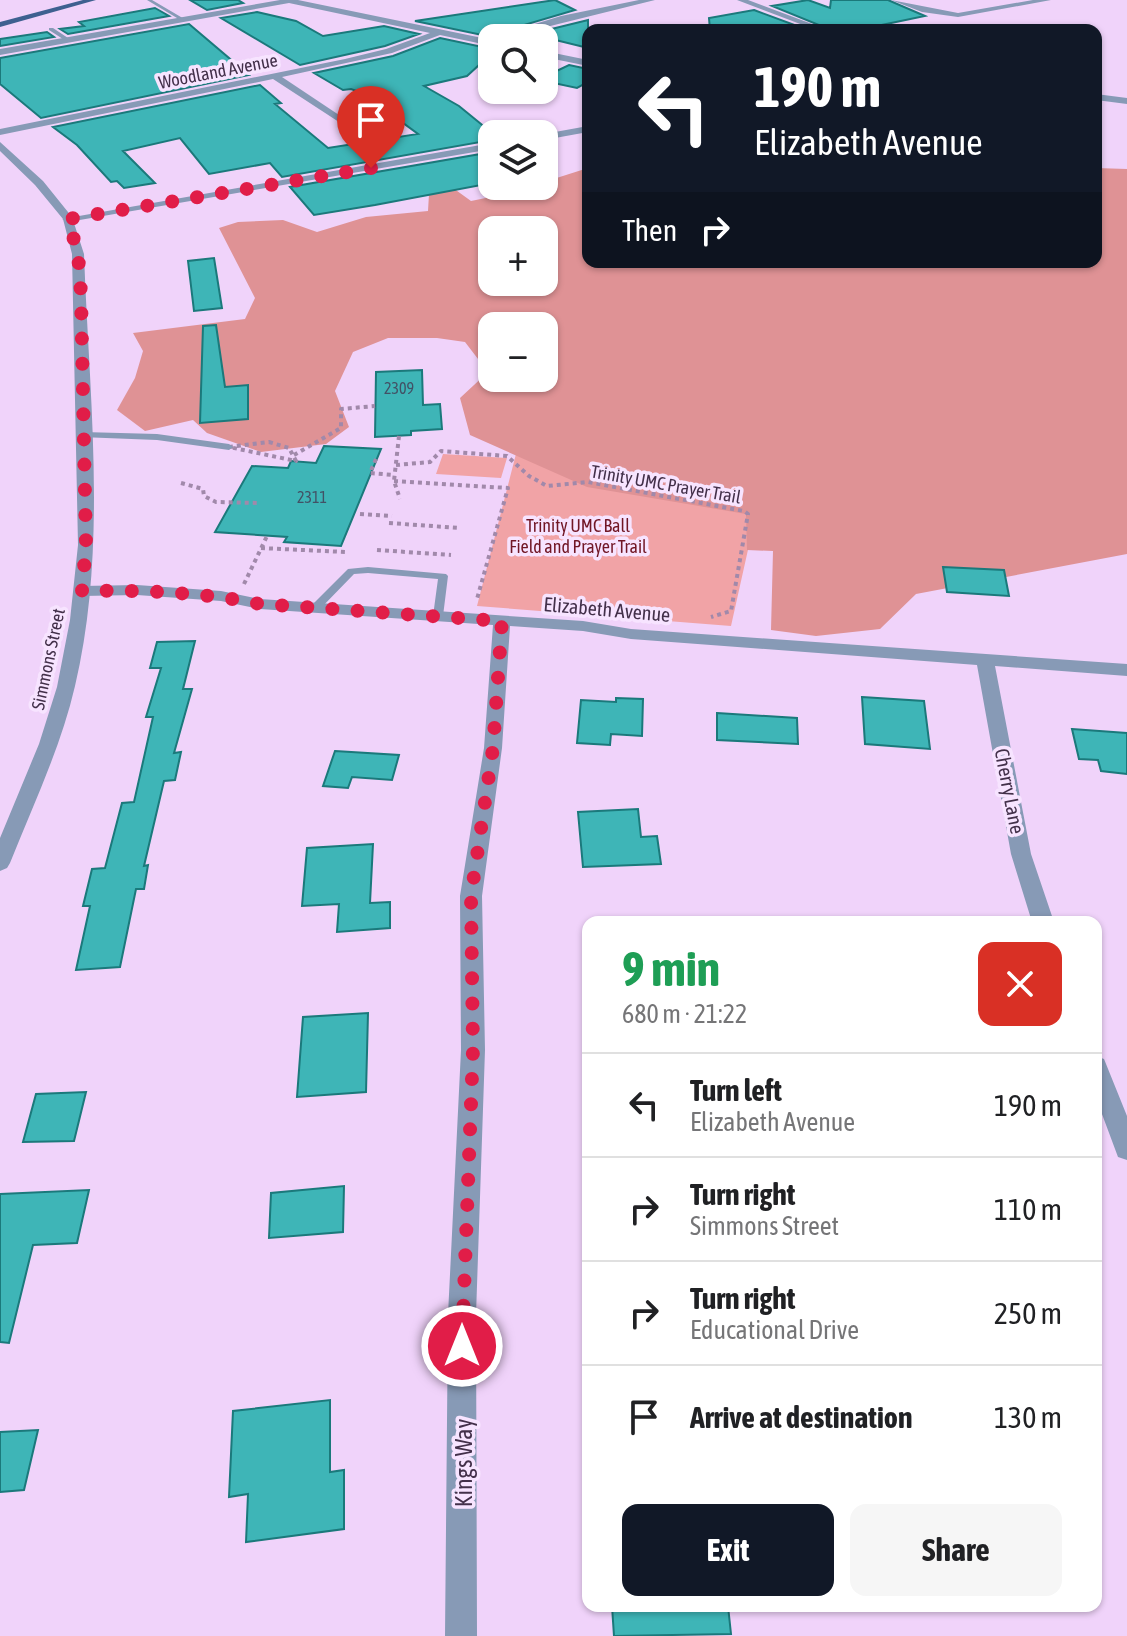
<!DOCTYPE html>
<html lang="en">
<head>
<meta charset="utf-8">
<style>
	:root { --surface:#fff; --page:#f6f6f6; --text:#202124; --muted:#757577; --line:#e0e0e0; --accent:#111827 }
	body { margin:0; font-family:"Asap Condensed",sans-serif; background:var(--page); color:var(--text); height:100vh; display:flex; flex-direction:column; font-size:30px; white-space:nowrap }
	* { box-sizing:border-box; margin:0 }
	p { font-size:26px; color:var(--muted) }
	.icon { flex:none; width:44px; height:44px; fill:none; stroke:currentColor; stroke-width:2; stroke-linecap:round; stroke-linejoin:round }
	.map { position:relative; flex:1; overflow:hidden }
	.drawer { position:absolute; left:582px; top:916px; width:520px; height:696px; display:flex; flex-direction:column; background:var(--surface); border-radius:16px; box-shadow:0 2px 6px #0004 }
	.drawer>* { flex:none }
	.guide { position:absolute; left:582px; top:24px; width:520px; height:244px; border-radius:16px; box-shadow:0 2px 6px #0004; background:#111827; color:#fff; overflow:hidden }
	.tools { position:absolute; left:478px; top:24px; display:grid; gap:16px }
	.tools a { display:grid; place-items:center; width:80px; height:80px; border-radius:16px; background:var(--surface); box-shadow:0 2px 6px #0004; font-size:40px }
	.pin { position:absolute; display:grid; place-items:center; width:68px; height:68px; color:#fff; margin:-82px -34px; border-radius:50% 50% 50% 0; rotate:-45deg; box-shadow:0 0 8px #0007 }
	.pin .icon { rotate:45deg }
	.me { position:absolute; width:88px; margin:-44px; rotate:0deg; stroke-linejoin:round; filter:drop-shadow(0 0 6px #0008) }
	.turn { display:flex; align-items:center; gap:28px; height:168px; padding:0 40px; font-size:36px }
	.turn .icon { width:104px; height:104px; stroke-width:2.5 }
	.turn b { display:block; font-size:56px; line-height:68px }
	.then { display:flex; align-items:center; height:76px; padding:0 40px; background:#0003; gap:16px; font-size:30px }
	.round { display:grid; place-items:center; flex:none; width:84px; height:84px; border-radius:16px; background:var(--page) }
	.headline { display:flex; align-items:center; justify-content:space-between; height:136px; padding:0 40px }
	h1 { font-size:48px; font-weight:700; line-height:60px; color:#1e9e55 }
	.primary-button { display:flex; gap:16px; margin-top:auto; padding:16px 40px }
	.primary-button a { flex:1; height:92px; border-radius:16px; background:var(--accent); color:#fff; font-size:32px; font-weight:700; line-height:92px; text-align:center }
	.primary-button a+a { background:var(--page); color:var(--text) }
	ul { padding:0; list-style:none }
	li { display:flex; align-items:center; gap:24px; height:104px; padding:0 40px; border-top:2px solid var(--line) }
	li div { flex:1 }
	li b { display:block; font-size:30px }
	li em { font-style:normal }
	.map>svg:first-child { display:block }
</style>
</head>
<body>
<div class="map">
<svg width="1127" height="1636" viewBox="0 0 1127 1636">
	<rect width="100%" height="100%" fill="#f0d3fa"/>
	<path fill="#f1a3a6" d="M517 450 764 478 731 626 477 606Z
		M443 454 507 458 501 478 436 474Z"/>
	<path fill="#df9295" fill-rule="evenodd" d="M588 168V262H1096V168L1127 169V554L916 594 880 629 816 636 771 630 773 551 747 550 746 514 587 487 470 435 460 398 488 372 465 342 437 338H388L353 352 335 391 349 427 326 444 261 452 207 433 193 420 145 431 117 410 135 378 143 351 133 333 245 319 255 298 219 228 238 222 283 220 317 232 366 217 428 211 429 194 435 175 471 201 544 186V182ZM492 230H544V282H492ZM492 326H544V378H492Z"/>
	<path fill="#3eb5b7" stroke="#1b797b" stroke-width="2" d="M190 0H238L243 3 207 10Z
		M555 0 575 10 487 36 415 21Z
		M808 0 830 8 831 0H888L925 16 877 26 880 30H831L772 6Z
		M155 8 169 16 68 34 60 29 84 26 79 22Z
		M754 10 808 30H710L709 18Z
		M257 12 296 21 323 36 384 26 419 34 385 46 300 65 221 18Z
		M588 20V48L531 34Z
		M189 24 249 75 41 118 0 84V58Z
		M47 32 54 37 0 46V39Z
		M440 38 492 49V53L467 76 424 86 459 106 492 133V140L282 177 270 163 209 174 180 138 123 151 155 183 124 188 117 181 111 182 77 145 53 127 260 85 281 103 275 104 328 148 418 134 362 93 351 89 343 90 314 73 393 56Z
		M569 65 588 69V82L577 88 544 81V77Z
		M492 152V183L375 205 314 215 290 187Z
		M214 258 222 308 194 311 188 261Z
		M216 325 225 387 248 385V419L200 423 203 326Z
		M422 370 423 405 440 404 442 429 411 431V435L375 437 376 372Z
		M324 446 381 449 341 546 284 542 287 537 215 532 252 466 288 468 291 461 316 463Z
		M943 567 1004 570 1009 596 947 592Z
		M195 641 183 689H192L174 753 181 752 175 780 164 781 144 866 148 865 144 889H136L120 967 76 970 90 906H83L92 869 105 868 122 803 134 802 153 717H146L161 668H150L157 642Z
		M862 697 924 701 930 749 865 744Z
		M616 698 643 699 642 736 611 734 610 745 577 743 581 700 616 702Z
		M717 713 797 718 798 744 717 740Z
		M1072 729 1127 733V774L1101 771 1098 760 1079 759Z
		M335 751 399 755 392 780 352 777 348 788 323 786Z
		M638 809 641 837 657 836 661 864 583 867 578 812Z
		M373 844 370 903 390 902V928L337 932 339 904 302 906 307 848Z
		M368 1013 366 1092 297 1097 303 1017Z
		M86 1092 74 1141 23 1142 36 1094Z
		M344 1186 343 1232 269 1238 271 1193Z
		M89 1190 77 1243 33 1245 9 1343 0 1342V1194Z
		M330 1400V1472L344 1470V1529L246 1542 248 1494 229 1497 233 1411Z
		M38 1430 24 1490 0 1492V1432Z
		M612 1606H728L731 1634 614 1636Z"/>
	<g fill="none" stroke-linecap="round" stroke-linejoin="round">
		<path stroke="#a189aa" stroke-width="4" stroke-dasharray="4 4" stroke-linecap="butt" d="M399 436 394 481 400 499
			M269 442 289 448 296 461 229 447Z
			M294 455 341 428V409L375 406
			M376 459 370 473 394 475
			M396 465 430 462 441 451 507 456 529 476 547 486 588 482 744 511 748 514 731 611 711 617
			M394 481 508 488 477 599
			M181 483 203 489 204 496 216 502 260 503
			M360 514 392 516
			M389 523 460 528
			M261 548 345 552
			M377 550 451 555
			M244 584 267 536
			M627 610 653 612"/>
		<path fill="#879ab6" fill-rule="evenodd" d="M147 0H152L186 20 182 21Z
			M49 28H53L71 40 66 41 49 30Z
			M83 432 157 434 229 444 233 447 229 450 157 440 80 437 79 435Z
			M368 567 446 574 448 576 443 616 438 619 433 616 438 579 368 573 354 574 319 610H311V606L348 569Z"/>
		<path fill="#879ab6" fill-rule="evenodd" d="M280 0H298L492 40V46L440 35 392 53 282 77 345 119 342 124 273 79 0 135V129L345 59 386 49 430 33 289 3 0 55V49Z
			M639 0H655L502 38H489L561 16Z
			M737 0H748L828 30H816Z
			M891 0 958 13 1033 0H1051L958 17 922 12Z
			M544 51 588 60V66L544 57Z
			M1096 94 1127 98V104L1096 100Z
			M588 126V132L544 140V134Z
			M492 143V149L68 222 62 219Z
			M137 585 221 591 260 599 583 621 631 629 1127 664V676L995 666 1031 854 1054 922H1032L1011 854 977 665 631 639 583 631 510 626 502 748 482 896 485 1050 476 1315 477 1636H445L448 1315 461 1050 460 896 484 748 493 625 260 609 221 601 137 595 82 596 74 591 82 586Z
			M1096 1056 1104 1059 1127 1116V1160L1118 1157 1096 1098Z"/>
		<path fill="#879ab6" fill-rule="evenodd" d="M0 142 43 181 72 217 84 254C89 396 108 547 75 686 61 747 33 805 10 863L7 868 0 871V838L39 744 57 687 70 620 78 545 72 254 63 219 35 185 0 151Z"/>
		<path fill="#3e6090" fill-rule="evenodd" d="M83 0H96L0 27V22Z"/>
	</g>
	<g fill="none" stroke-linecap="round" stroke-linejoin="round">
		<path stroke="#e11d48" stroke-width="14" stroke-dasharray="0 25.2" d="M371 168 68 219 78 254 81 293 86 545 82 591C142 590 201 592 260 604L502 621 493 748 471 896 473 1050 462 1346"/>
	</g>
	<g text-anchor="middle" dominant-baseline="central" stroke-width="7" stroke-linejoin="round" paint-order="stroke">
		<g font-size="16" fill="#425165">
			<text x="399" y="388">2309</text>
			<text x="312" y="497">2311</text>
		</g>
		<g font-size="18" fill="#43304a" stroke="#f7e4ff">
			<text transform="translate(218 71) rotate(-11)">Woodland Avenue</text>
			<text transform="translate(666 484) rotate(10)">Trinity UMC Prayer Trail</text>
			<text transform="translate(48 659) rotate(-78)">Simmons Street</text>
		</g>
		<g font-size="18" fill="#711625" stroke="#f7e4ff">
			<text x="578" y="525">Trinity UMC Ball<tspan x="578" dy="21">Field and Prayer Trail</tspan></text>
		</g>
		<g font-size="20" fill="#43304a" stroke="#f7e4ff">
			<text transform="translate(607 609) rotate(5)">Elizabeth Avenue</text>
			<text transform="translate(1010 791) rotate(79)">Cherry Lane</text>
		</g>
		<g font-size="24" fill="#43304a" stroke="#f7e4ff">
			<text transform="translate(463 1463) rotate(-90)">Kings Way</text>
		</g>
	</g>
</svg>
<div class="tools">
<a><svg class="icon" aria-label="search" viewBox="0 0 24 24"><circle cx="10" cy="10" r="6"/><path d="M15 15l6 6"/></svg></a>
<a><svg class="icon" aria-label="layers" viewBox="0 0 24 24"><path d="M12 4l9 5-9 5-9-5zM3 14l9 5 9-5"/></svg></a>
<a>+</a>
<a>−</a>
</div>
<div class="pin" style="left:371px;top:168px;background:#d93025"><svg class="icon" aria-label="arrive" viewBox="0 0 24 24"><path d="M6 21V4h12l-3 4 3 4H6"/></svg></div>
<svg class="me" style="left:462px;top:1346px" viewBox="-20 -20 40 40"><circle r="17" fill="#e11d48" stroke="#fff" stroke-width="3"/><path d="M0-11L8 9 0 5-8 9z" fill="#fff"/></svg>
<div class="guide">
<div class="turn"><svg class="icon" aria-label="left" viewBox="0 0 24 24"><path d="M17 20v-9H6M10 6l-5 5 5 5"/></svg><div><b>190 m</b>Elizabeth Avenue</div></div>
<div class="then">Then<svg class="icon" aria-label="right" viewBox="0 0 24 24"><path d="M7 20v-9h11M14 6l5 5-5 5"/></svg></div>
</div>
<section class="drawer">
<div class="headline"><div><h1>9 min</h1><p>680 m · 21:22</p></div><a class="round" style="background:#d93025;color:#fff"><svg class="icon" aria-label="close" viewBox="0 0 24 24"><path d="M6 6l12 12M18 6L6 18"/></svg></a></div>
<ul>
<li><svg class="icon" aria-label="left" viewBox="0 0 24 24"><path d="M17 20v-9H6M10 6l-5 5 5 5"/></svg><div><b>Turn left</b><p>Elizabeth Avenue</p></div><em>190 m</em></li>
<li><svg class="icon" aria-label="right" viewBox="0 0 24 24"><path d="M7 20v-9h11M14 6l5 5-5 5"/></svg><div><b>Turn right</b><p>Simmons Street</p></div><em>110 m</em></li>
<li><svg class="icon" aria-label="right" viewBox="0 0 24 24"><path d="M7 20v-9h11M14 6l5 5-5 5"/></svg><div><b>Turn right</b><p>Educational Drive</p></div><em>250 m</em></li>
<li><svg class="icon" aria-label="arrive" viewBox="0 0 24 24"><path d="M6 21V4h12l-3 4 3 4H6"/></svg><div><b>Arrive at destination</b></div><em>130 m</em></li>
</ul>
<div class="primary-button"><a>Exit</a><a>Share</a></div>
</section>
</div>
</body>
</html>
